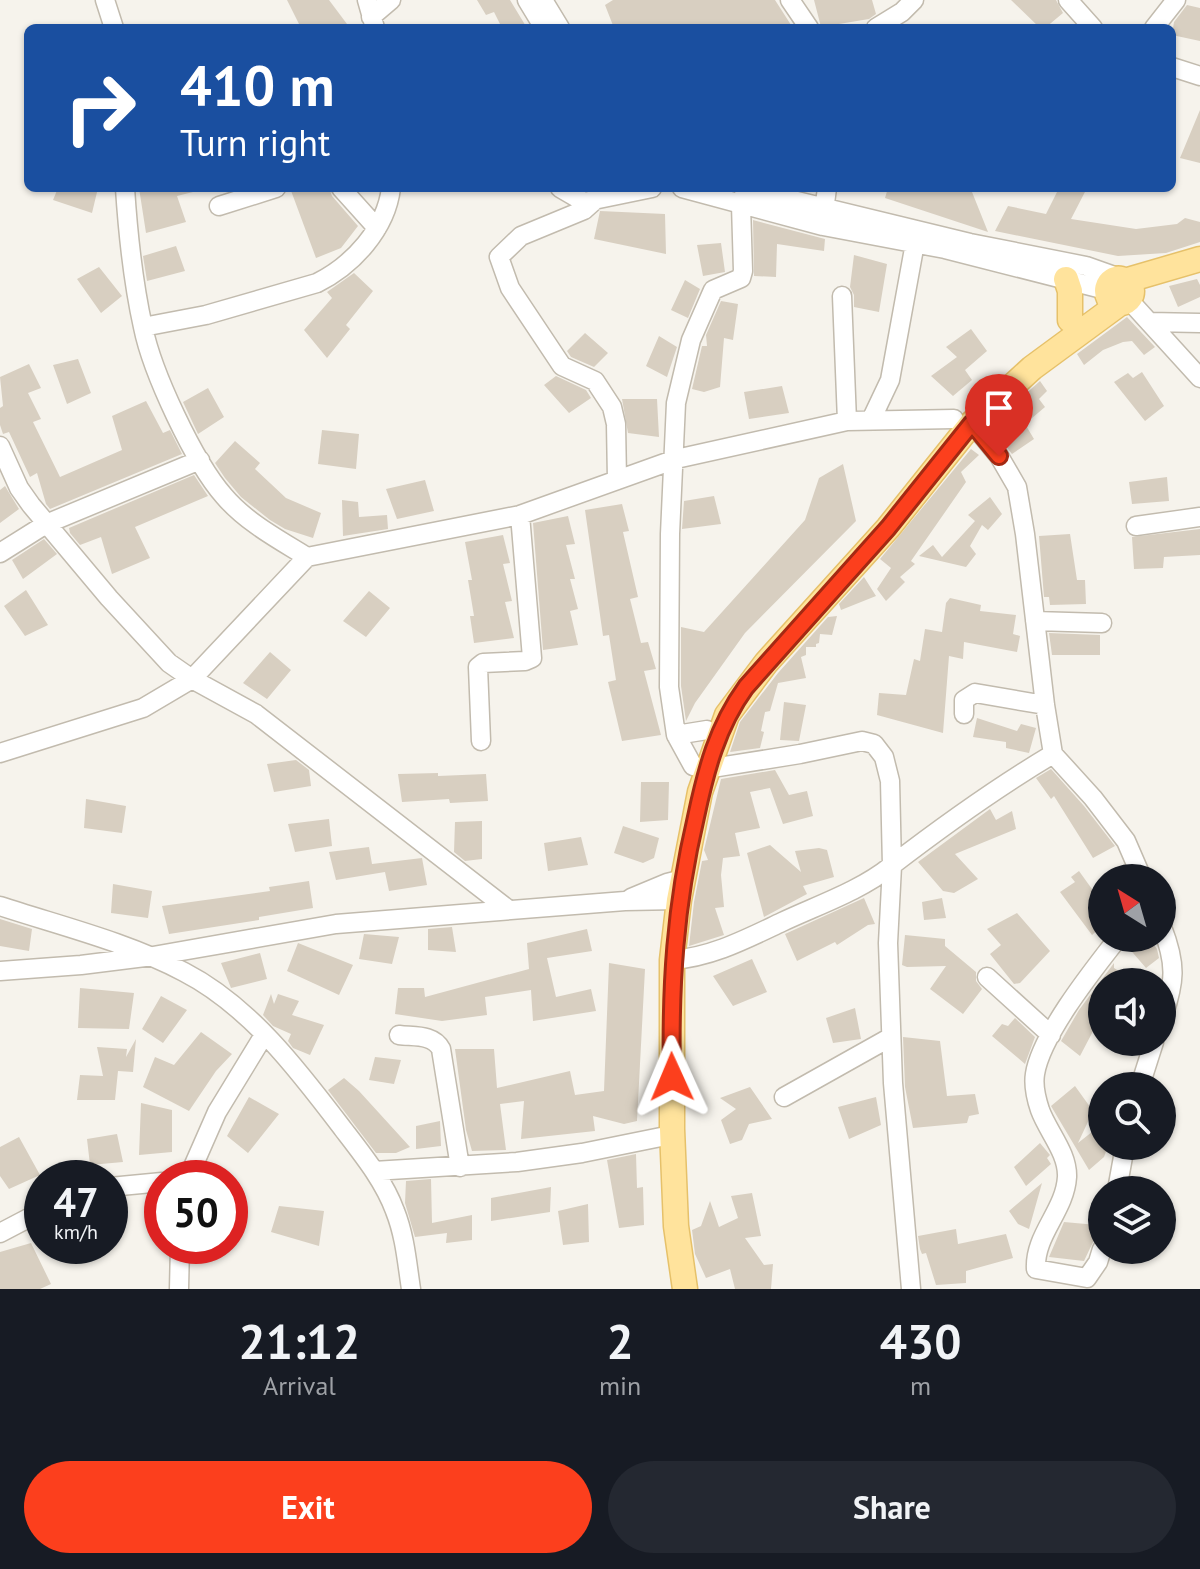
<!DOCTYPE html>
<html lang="en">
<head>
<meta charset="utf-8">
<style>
	:root { --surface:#171b24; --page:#242831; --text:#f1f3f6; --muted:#9ea1a6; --accent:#fc3f1d }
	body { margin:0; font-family:"PT Sans",sans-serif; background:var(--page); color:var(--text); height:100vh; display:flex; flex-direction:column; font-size:30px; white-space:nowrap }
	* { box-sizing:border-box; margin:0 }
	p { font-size:26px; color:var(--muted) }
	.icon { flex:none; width:44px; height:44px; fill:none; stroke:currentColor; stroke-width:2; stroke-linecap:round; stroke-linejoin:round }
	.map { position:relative; height:1289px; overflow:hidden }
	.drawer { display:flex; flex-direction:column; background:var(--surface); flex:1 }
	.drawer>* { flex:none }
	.hud { position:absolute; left:24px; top:24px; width:1152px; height:168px; border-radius:12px; box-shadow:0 2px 6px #0004; background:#1a4fa0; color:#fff; overflow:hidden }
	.needle { width:52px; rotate:323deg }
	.fabs { position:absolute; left:1088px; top:864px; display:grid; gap:16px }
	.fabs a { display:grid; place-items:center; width:88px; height:88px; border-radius:50%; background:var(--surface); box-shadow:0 2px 6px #0004; font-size:40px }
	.speed { position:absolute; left:24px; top:1160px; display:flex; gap:16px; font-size:40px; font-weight:700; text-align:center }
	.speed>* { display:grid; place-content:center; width:104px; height:104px; border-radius:50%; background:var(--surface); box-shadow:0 2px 6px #0004; line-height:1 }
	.speed small { font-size:20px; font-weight:400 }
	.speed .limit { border:12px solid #d22; background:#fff; color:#111 }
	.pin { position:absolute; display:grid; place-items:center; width:68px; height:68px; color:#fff; margin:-82px -34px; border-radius:50% 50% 50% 0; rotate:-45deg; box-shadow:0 0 8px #0007 }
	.pin .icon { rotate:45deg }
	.me { position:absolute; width:88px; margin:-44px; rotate:359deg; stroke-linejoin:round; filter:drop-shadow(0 0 6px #0008) }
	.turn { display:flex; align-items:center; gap:28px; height:168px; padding:0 24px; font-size:36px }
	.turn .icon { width:104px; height:104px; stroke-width:2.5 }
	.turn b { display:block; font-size:56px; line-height:68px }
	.eta { display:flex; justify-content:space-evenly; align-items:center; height:136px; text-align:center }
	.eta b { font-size:48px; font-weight:600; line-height:56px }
	.button { display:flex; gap:16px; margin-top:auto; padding:16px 24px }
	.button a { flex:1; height:92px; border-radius:48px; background:var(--accent); color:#fff; font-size:32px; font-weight:600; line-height:92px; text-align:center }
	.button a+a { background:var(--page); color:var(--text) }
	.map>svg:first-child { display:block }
</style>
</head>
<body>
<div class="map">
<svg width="1200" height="1289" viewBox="0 0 1200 1289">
	<rect width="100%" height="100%" fill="#f6f3ec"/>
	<path fill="#d8cfc1" d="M287 0H329L350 28H301Z
		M477 0H510L527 28H502L494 12 486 15Z
		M613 0H775L793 28H614L605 5Z
		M814 0H872L876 14 869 19 821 27Z
		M1011 0H1056L1063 13 1045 28H1040Z
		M1187 5 1200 8V41L1172 35 1174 22Z
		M1200 110V163L1180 158Z
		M58 188H98L92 213 53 200Z
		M139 188H197V191L177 196 186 222 146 233Z
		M290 188H329L332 196 358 226 341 248 316 258Z
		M888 188H956L972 192 988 232 885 198Z
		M1059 188H1087L1071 219 1136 229 1177 224 1185 218 1200 222V242L1166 253 1118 256 995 231 1008 206 1046 214Z
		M600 211 665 214 666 254 594 239Z
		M753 220 825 239 824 251 777 244 776 277 754 276Z
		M721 243 725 272 703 276 697 245Z
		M176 246 185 271 147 281 143 256Z
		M854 255 887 264 879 312 854 307V295L850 287Z
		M99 267 122 296 101 313 77 279Z
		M354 273 373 291 346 325 350 329 327 358 304 330 332 298 327 292Z
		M1197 279 1200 285V297L1178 307 1169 286Z
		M685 280 700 289 688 318 671 310Z
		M721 301 738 304 733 340 724 338 720 387 704 392 692 389 702 346H707L706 335Z
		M1127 317 1155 347 1144 355 1132 341 1123 342 1103 350 1084 365 1077 354Z
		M971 329 987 351 965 370 972 380 953 396 931 376 957 357 946 347Z
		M585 333 608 353 594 367 571 357 567 351Z
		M659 336 677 347 667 377 646 366Z
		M78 359 91 393 67 404 53 365Z
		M29 364 41 388 28 393 41 419 33 422 60 477 122 450 112 416 146 401 163 433 170 430 182 454 50 509 46 504 37 473 30 477 9 432 3 434 0 425V408L3 406 0 377Z
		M1142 372 1164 406 1145 421 1114 382 1128 373 1133 378Z
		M556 376 586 390 591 398 569 413 544 385Z
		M1040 381 1047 391 1039 399 1045 407 1025 424 1034 439 1012 454 990 426Z
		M782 386 789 413 749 419 744 392Z
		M208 388 224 417 198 434 183 402Z
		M622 399H657L659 437 628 433Z
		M322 430 359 434 356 469 318 464Z
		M235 441 260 463 255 469 286 498 321 513 313 538 285 529 270 520 241 497 225 478 215 463Z
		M971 449 979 455 961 472 966 482 911 561 915 564 900 577 905 582 886 601 877 589 891 568 880 559Z
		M843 464 856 521 745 633 695 703 686 721 681 686V627L704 632 805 520 819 478Z
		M194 475 208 496 135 527 150 558 112 574 101 537 80 545 70 533 69 528Z
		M1167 477 1169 501 1132 504 1129 482Z
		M425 480 434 511 397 519 386 489Z
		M5 486 19 509 0 523V490Z
		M714 496 721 524 682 529 684 501Z
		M990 497 1002 514 988 530 982 525 970 546 976 554 966 567 919 556 933 545 942 557 975 521 968 515Z
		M342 500 358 502 359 517 387 515 388 529 343 536Z
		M622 504 629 531 623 532 638 597 630 599 641 643 648 642 656 669 644 671 661 735 622 741 608 682 616 680 609 635 603 636 585 510Z
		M568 516 575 544 566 545 575 579H570L578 609 570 611 578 645 543 650 533 523Z
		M1200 529V555L1164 557 1163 568 1134 569 1132 537Z
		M1070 534 1077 580H1085L1086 604 1050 605 1049 597H1044L1039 536Z
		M503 535 510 563 503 564 512 601 505 602 514 638 474 643 470 616H474L468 580H472L465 542Z
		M44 539 57 554 23 579 12 560Z
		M864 577 876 596 841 610 839 604Z
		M26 590 48 625 25 636 4 606Z
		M369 591 390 608 366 637 343 621Z
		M950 598 981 605 980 611 1016 615 1013 634 1020 636 1017 652 964 642 963 659 949 656 943 733 877 715 879 693 906 695 914 659 920 661 925 629 942 632 946 603Z
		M837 616 832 635 820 634 819 643 816 644V647H806V655L801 657 806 678 778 683 770 711 765 712 761 731 764 732 760 748 730 752 740 722 778 673 828 617Z
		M1049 633 1100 635V655H1052Z
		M270 652 291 670 267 699 243 683Z
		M784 702 806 705 799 741 780 740Z
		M977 718 1017 731 1021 724 1036 728 1029 753 1006 748V742L973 737Z
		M296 760 309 770 311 786 274 792 267 764Z
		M1051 769 1084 806 1115 846 1093 858 1054 796 1051 799 1036 778Z
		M775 770 789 795 807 791 813 816 783 824 770 788 750 792 760 828 735 833 740 856 723 858 721 875 724 907 715 908 724 935 689 946 694 902 702 861 708 860 704 850 721 779Z
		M438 773V776L486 774 488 801 450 803 449 799 402 802 398 774Z
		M641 782H669L668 820 640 822Z
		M86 799 126 806 122 833 84 828Z
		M990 809 996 820 1012 811 1016 829 955 854 978 879 954 893 943 891 918 862Z
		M329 819 332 846 295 852 288 824Z
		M482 821V859L465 861 454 852 455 822Z
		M623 826 659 838 654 858 643 863 614 853Z
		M581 837 588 865 548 871 544 843Z
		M770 845 801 872 795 851 819 848 827 850 834 877 803 886 807 894 764 917 747 853Z
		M369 847 372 864 422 858 427 885 389 891 385 872 336 880 329 852Z
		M1079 871 1102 903V926L1092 935 1060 892 1075 882 1071 877Z
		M309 881 313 908 259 917V920L169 934 162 906 270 891 269 887Z
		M113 884 152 891 148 918 111 913Z
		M864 898 875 924 868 925 837 945 835 942 797 961 785 934Z
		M942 898 946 918 924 920 922 902Z
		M1017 913 1050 951 1020 983 1014 984 990 954 1001 945 987 929Z
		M0 919 32 929 29 951 0 946Z
		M452 927 456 952 428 950V929Z
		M587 929 592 951 547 958 556 997 591 989 596 1011 533 1021 531 990 485 997 487 1015 442 1021 395 1014 398 988H424L425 997 529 969 527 943Z
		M364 934 399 937 392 964 359 959Z
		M905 935 945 939V946L976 972V981L982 989 963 1014 930 989 946 966 907 967 902 965Z
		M1130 938H1149L1157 949 1159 958 1146 968 1127 946Z
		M298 943 353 965 339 995 287 971Z
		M260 953 267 979 231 988 221 963Z
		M752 959 767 992 733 1006 713 976Z
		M609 963 645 969 637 1121 624 1124 593 1116 595 1131 521 1139 524 1101 500 1104 506 1150 472 1151 466 1130 455 1049H494L497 1088 570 1071 575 1095 604 1091Z
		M1114 963V968L1122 973 1117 982H1102L1095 1009 1102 1014 1080 1056 1061 1041 1079 1010Z
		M80 988 134 993 129 1029 78 1028Z
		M271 994 274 1004 278 994 299 1001 292 1015 324 1025 310 1055 293 1048 288 1041 291 1034 273 1026 263 1015Z
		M161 996 187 1010 163 1043 142 1029Z
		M855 1008 861 1039 833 1043 826 1018Z
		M1015 1018 1035 1037 1025 1064 992 1036 1002 1024 1008 1026Z
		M201 1032 232 1054 216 1071 189 1111 143 1087 155 1057 174 1065Z
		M903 1037 940 1041 947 1096 975 1094 979 1114 969 1116 967 1123 913 1128 905 1087Z
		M136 1039 133 1072 118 1071 115 1100H77L80 1075 103 1076 97 1047 127 1049 126 1057Z
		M375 1057 401 1060 394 1084 369 1080Z
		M344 1078 359 1091 410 1147 396 1153H376L328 1090Z
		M1075 1086 1093 1111 1078 1143 1102 1124V1146H1108L1104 1157 1089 1170 1051 1106Z
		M750 1087 772 1119 749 1124 742 1140 730 1144 721 1120 736 1109 720 1098Z
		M249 1097 279 1114 248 1153 227 1136Z
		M876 1097 881 1125 849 1139 838 1107Z
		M141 1103 172 1110V1152L139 1155Z
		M440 1121 441 1146 416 1149V1126Z
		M117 1134 123 1162 90 1165 87 1139Z
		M19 1137 40 1175 9 1189 0 1176V1147Z
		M1040 1143 1050 1155 1047 1158 1051 1164 1026 1186 1014 1167Z
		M636 1154 637 1188 643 1187 644 1225 619 1228 607 1160Z
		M431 1179 432 1223 472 1215V1240L446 1243 447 1233 415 1237 405 1203 406 1181Z
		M1042 1183 1029 1229 1018 1224 1009 1211Z
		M551 1187 550 1212 491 1221V1198Z
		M230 1192 245 1193 240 1228 230 1225Z
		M752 1193 761 1236 745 1238 764 1265 773 1264 771 1289H735L730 1269 706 1278 695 1254 692 1230 701 1226 710 1201 719 1227 738 1218 731 1196Z
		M588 1204 589 1242 563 1245 558 1211Z
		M279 1206 324 1211 319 1246 271 1232Z
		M1064 1222 1097 1225 1094 1240 1084 1261 1049 1257Z
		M956 1229 958 1244 1006 1234 1013 1258 966 1271V1283L936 1285 926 1253 922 1254 920 1249 918 1236Z
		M31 1243 51 1284 40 1289H0V1252Z"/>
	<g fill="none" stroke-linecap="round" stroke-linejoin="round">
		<g stroke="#c2bbae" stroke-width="21">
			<path id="minor" d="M105 0 114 28
				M367 0 375 28
				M527 0 544 28
				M543 0 560 28
				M790 0 809 28
				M1068 0 1093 28
				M371 17 391 0
				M876 28 902 12 914 0
				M1154 28 1176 0
				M1172 67 1200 76
				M125 188C128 234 133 282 143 327 152 372 194 462 224 496 246 522 278 539 307 557L520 515 676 459 847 421 954 419
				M341 188 377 228
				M560 188 584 202 652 188
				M682 188 823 226 945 249 1106 290
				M743 188 970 243 1086 266 1117 277
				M594 201 584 210 521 236 499 257 510 288 562 366 595 381 612 407 616 424 617 480
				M741 205 743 271 741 278 713 290 691 340 676 403 670 534 669 687 676 735 693 766 706 769 800 754 862 741 874 744 884 757 890 781 892 866 888 943 893 1083 911 1289
				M219 206 276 188
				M823 219 827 188
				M842 296 847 421
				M1129 300 1200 378
				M1149 322 1200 323
				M143 327 206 315 317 283C353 265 386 229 391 188
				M871 420 890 380 915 243
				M972 423 999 456 1017 487 1025 534 1045 705 1053 754 1093 798 1126 841 1142 878
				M0 446 19 488 31 505 109 598 169 663 192 679 256 714 509 910
				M1136 526 1200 517
				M0 553 46 524 200 460
				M1035 621 1102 623
				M964 714V700L975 693 1045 705
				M676 735 707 730
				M481 741 478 667 483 663 525 661 532 658 520 515
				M0 753 143 708 192 679 307 557
				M631 898 667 883 683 879
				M0 906C61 926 127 942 184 972 250 1006 299 1071 343 1129 363 1155 384 1181 395 1211 405 1236 407 1263 411 1289
				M1162 927C1177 965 1175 982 1162 1020
				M672 960C712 957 746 939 782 922 818 905 860 891 891 866 943 826 996 788 1053 754
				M0 971 81 965 153 956 336 924 625 901 679 900
				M987 977 1051 1035
				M399 1035C414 1037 433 1034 441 1049L460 1167
				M1140 1086 1154 1042
				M784 1097 891 1037
				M374 1171 517 1162 582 1153 661 1137
				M188 1178 217 1112 264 1035
				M110 1187 162 1182
				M1117 1190 1125 1146
				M0 1233 42 1211
				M1102 1249 1098 1262 1087 1278 1036 1269C1034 1235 1065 1211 1067 1177 1068 1153 1048 1132 1040 1110 1036 1098 1033 1086 1035 1074 1041 1035 1093 970 1118 938
				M179 1289 180 1246"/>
		</g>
		<g stroke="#e6c16a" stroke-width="27">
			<path id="major" d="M1066 279 1070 291V320
				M1128 280 1200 259
				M685 1289 676 1226 672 1129V960L679 900 700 792 727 715 766 663 888 528 972 423 1032 368 1119 304C1130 302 1134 295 1131 285 1119 271 1101 282 1109 299L1119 304"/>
		</g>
		<use href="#minor" stroke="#fff" stroke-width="18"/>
		<use href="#major" stroke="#ffe39c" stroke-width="24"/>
	</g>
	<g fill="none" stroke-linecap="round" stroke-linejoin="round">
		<g stroke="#a42913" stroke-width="20">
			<path id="route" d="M672 1077C670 986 675 906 696 817 706 770 717 727 746 687L888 528 972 423 999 456"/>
		</g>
		<use href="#route" stroke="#fc3f1d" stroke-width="14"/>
	</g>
</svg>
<div class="fabs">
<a><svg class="needle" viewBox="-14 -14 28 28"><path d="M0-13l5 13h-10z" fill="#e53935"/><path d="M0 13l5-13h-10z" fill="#9ea1a6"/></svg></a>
<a><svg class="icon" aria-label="sound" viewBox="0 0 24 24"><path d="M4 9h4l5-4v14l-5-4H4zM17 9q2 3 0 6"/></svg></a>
<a><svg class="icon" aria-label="search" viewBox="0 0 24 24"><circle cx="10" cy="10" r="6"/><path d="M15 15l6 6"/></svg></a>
<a><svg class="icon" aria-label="layers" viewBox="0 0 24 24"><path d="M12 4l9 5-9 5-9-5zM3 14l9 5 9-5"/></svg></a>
</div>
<div class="speed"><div>47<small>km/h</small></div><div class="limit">50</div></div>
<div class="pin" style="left:999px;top:456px;background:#d93025"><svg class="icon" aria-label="arrive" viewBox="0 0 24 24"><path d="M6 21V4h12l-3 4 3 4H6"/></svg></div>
<svg class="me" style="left:672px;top:1077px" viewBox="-20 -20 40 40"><path d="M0-17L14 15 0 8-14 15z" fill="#fc3f1d" stroke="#fff" stroke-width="4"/></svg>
<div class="hud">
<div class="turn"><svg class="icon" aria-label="right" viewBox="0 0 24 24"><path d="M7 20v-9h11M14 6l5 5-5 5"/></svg><div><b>410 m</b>Turn right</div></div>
</div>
</div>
<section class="drawer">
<div class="eta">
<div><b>21:12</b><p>Arrival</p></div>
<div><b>2</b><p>min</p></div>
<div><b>430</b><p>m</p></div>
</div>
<div class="button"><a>Exit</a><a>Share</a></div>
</section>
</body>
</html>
